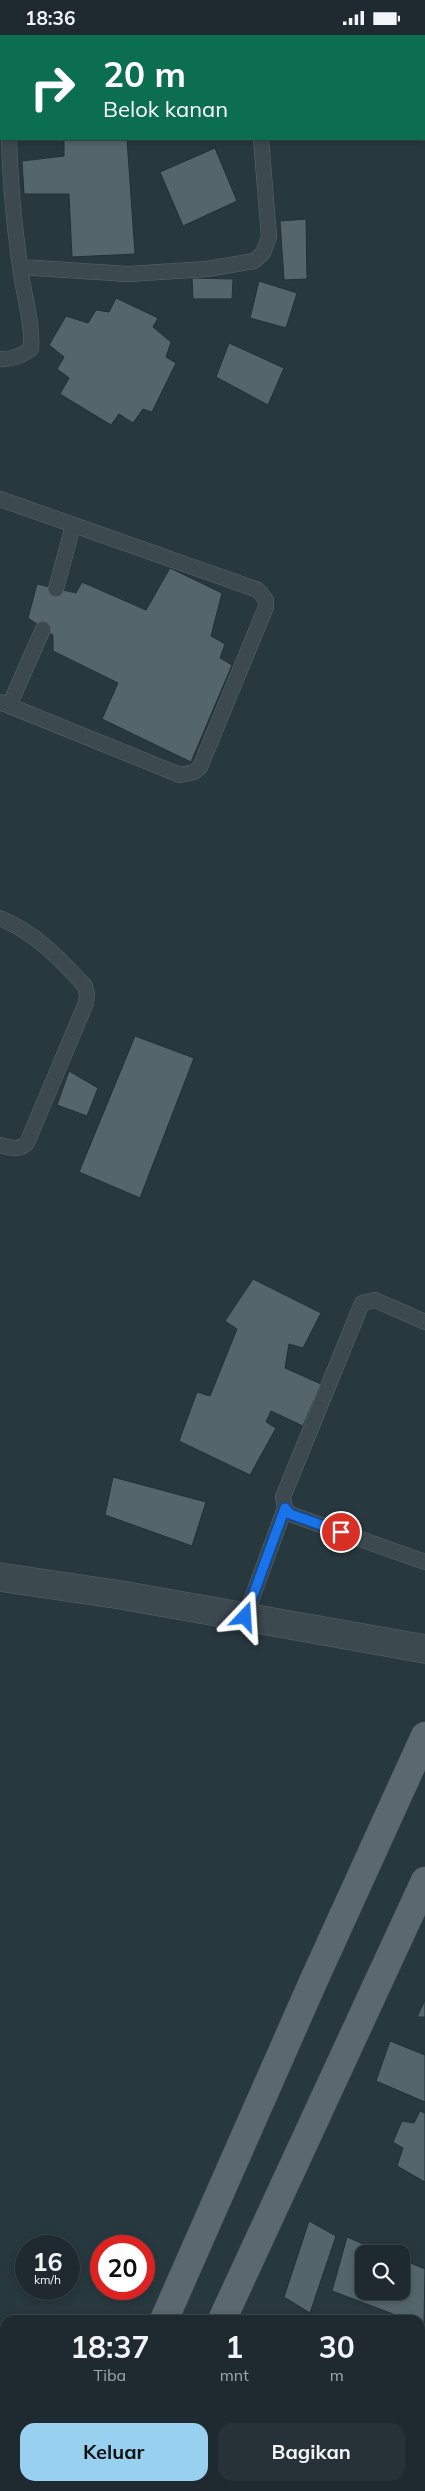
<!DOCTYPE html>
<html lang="id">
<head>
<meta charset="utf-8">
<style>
	:root { --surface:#1e2a2f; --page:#263237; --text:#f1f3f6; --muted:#a1a7aa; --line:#3c464b; --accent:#98d0f0 }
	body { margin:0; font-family:Mulish,sans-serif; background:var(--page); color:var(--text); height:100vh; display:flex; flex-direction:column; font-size:19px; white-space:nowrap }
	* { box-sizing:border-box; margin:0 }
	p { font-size:16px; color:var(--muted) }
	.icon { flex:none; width:28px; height:28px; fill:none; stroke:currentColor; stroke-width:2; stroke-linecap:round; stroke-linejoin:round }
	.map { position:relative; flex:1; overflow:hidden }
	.side { position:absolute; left:0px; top:2280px; width:425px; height:176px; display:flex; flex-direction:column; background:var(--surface); border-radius:15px 15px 0 0; box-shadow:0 2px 8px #0003,0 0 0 1px var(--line) }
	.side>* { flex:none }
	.top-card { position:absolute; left:0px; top:0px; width:425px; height:105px; box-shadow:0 2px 8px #0003,0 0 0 1px var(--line); background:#0b6e4f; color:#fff; overflow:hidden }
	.fabs { position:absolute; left:355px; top:2210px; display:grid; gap:10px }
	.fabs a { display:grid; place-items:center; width:55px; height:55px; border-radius:10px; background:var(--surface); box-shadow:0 2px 8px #0003,0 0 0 1px var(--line); font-size:25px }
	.speed { position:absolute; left:15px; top:2200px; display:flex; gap:10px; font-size:25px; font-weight:700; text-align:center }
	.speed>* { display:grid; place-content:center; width:65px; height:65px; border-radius:50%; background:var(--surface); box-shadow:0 2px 8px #0003,0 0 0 1px var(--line); line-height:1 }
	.speed small { font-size:12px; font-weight:400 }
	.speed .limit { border:8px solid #d22; background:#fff; color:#111 }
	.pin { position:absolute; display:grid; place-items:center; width:42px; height:42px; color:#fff; margin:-21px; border:2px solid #fff; border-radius:50%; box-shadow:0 1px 5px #0007 }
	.me { position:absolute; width:55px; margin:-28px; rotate:20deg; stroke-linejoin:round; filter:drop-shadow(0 0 4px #0008) }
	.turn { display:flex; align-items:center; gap:18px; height:105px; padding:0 20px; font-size:22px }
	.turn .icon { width:65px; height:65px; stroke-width:2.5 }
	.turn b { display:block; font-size:35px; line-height:42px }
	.eta { display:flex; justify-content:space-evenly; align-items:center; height:85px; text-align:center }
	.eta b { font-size:30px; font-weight:700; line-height:35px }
	.cta { display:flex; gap:10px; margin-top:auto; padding:10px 20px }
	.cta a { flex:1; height:58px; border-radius:15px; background:var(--accent); color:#111; font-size:20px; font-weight:700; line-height:58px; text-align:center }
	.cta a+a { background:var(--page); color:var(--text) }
	.status { display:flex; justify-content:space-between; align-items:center; height:35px; padding:0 25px; background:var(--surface); direction:ltr }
	.status svg { height:14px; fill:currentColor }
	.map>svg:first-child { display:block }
</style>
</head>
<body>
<div class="status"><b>18:36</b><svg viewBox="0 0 49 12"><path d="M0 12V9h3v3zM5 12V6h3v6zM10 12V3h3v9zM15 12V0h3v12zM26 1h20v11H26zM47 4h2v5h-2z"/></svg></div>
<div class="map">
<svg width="425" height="2456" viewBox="0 0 425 2456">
	<rect width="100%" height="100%" fill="#28383f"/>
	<path fill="#54656c" stroke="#233037" d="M18 0H230V1H18Z
		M64 104H127L135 219 72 222 69 159H24L22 126 64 121Z
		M215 113 237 166 183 191 160 137Z
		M306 184 307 244 284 245 280 186Z
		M192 243 233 244 232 264H193Z
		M259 246 297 258 286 293 250 283Z
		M116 263 158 283 153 292 171 307 166 322 176 328 152 377 143 374 133 388 119 379 111 390 60 359 69 343 57 334 64 322 49 310 66 281 88 288 96 275 109 277Z
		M229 308 284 333 268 370 216 342Z
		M170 533 222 558 211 601 225 609 220 623 232 630 191 727 102 684 118 648 53 616V600L28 583 37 549 76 558 82 547 146 575Z
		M135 1001 194 1023 140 1163 79 1137Z
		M69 1036 98 1053 87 1081 57 1070Z
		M253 1244 321 1278 303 1313 289 1309 285 1333 321 1349 303 1391 271 1376 266 1387 276 1393 250 1440 179 1406 197 1357 210 1361 237 1294 225 1286Z
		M113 1442 206 1467 192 1511 105 1480Z
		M425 1965V1982H417Z
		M390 2006 425 2020V2067L376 2046Z
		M420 2076 425 2078V2147L397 2131 403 2113 393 2107 402 2086 414 2088Z
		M309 2186 336 2201 310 2278 284 2262Z
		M347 2202 387 2219H364V2256H401V2224L425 2234 424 2290 420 2289V2285H409L332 2256Z
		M421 2304 425 2305V2358L420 2356Z"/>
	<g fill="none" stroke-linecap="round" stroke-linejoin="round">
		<g stroke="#5a676d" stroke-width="16">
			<path id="service" d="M6 0V1
				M20 232 128 239 207 234 254 226 263 218 269 202 261 104
				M0 324C12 325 21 321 31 314 33 286 23 259 20 231 14 189 10 146 9 104
				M0 464 258 555 266 565V572L200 732 194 737 180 740 0 667
				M56 554 73 491
				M9 671 43 594
				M0 883C37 899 58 922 85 951L87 959 86 968 27 1108C18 1116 11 1113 0 1110
				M425 1287 375 1265 362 1268 283 1462 285 1473 290 1479 425 1527
				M245 1582 285 1473"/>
		</g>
		<g stroke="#5a676d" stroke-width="29">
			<path id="minor" d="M0 1542 121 1560 425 1614"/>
		</g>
		<g stroke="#49555c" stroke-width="29">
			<path id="primary" d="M164 2285 313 1947 425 1701
				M222 2285 425 1846
				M85 2456 88 2451
				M144 2456 146 2451"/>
		</g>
		<use href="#service" stroke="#3c494f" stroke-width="15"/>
		<use href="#minor" stroke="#3c494f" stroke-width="28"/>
		<use href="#primary" stroke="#5a686f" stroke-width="28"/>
	</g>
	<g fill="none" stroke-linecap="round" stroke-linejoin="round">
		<g stroke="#114b97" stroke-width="12">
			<path id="route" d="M245 1582 285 1473 290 1479 341 1497"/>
		</g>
		<use href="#route" stroke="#1a73e8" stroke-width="9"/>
	</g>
</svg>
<div class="fabs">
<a><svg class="icon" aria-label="search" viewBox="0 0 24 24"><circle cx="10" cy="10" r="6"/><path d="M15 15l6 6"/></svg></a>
</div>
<div class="speed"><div>16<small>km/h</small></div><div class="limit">20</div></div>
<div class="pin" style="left:341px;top:1497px;background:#d93025"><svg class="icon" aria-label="arrive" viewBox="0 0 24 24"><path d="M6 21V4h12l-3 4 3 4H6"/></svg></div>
<svg class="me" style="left:245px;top:1582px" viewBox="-20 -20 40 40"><path d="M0-17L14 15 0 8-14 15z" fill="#1a73e8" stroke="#fff" stroke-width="4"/></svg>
<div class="top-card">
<div class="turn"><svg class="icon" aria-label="right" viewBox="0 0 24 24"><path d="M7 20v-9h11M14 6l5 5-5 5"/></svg><div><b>20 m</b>Belok kanan</div></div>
</div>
<section class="side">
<div class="eta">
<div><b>18:37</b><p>Tiba</p></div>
<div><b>1</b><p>mnt</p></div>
<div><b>30</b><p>m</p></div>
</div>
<div class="cta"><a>Keluar</a><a>Bagikan</a></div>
</section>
</div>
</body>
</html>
